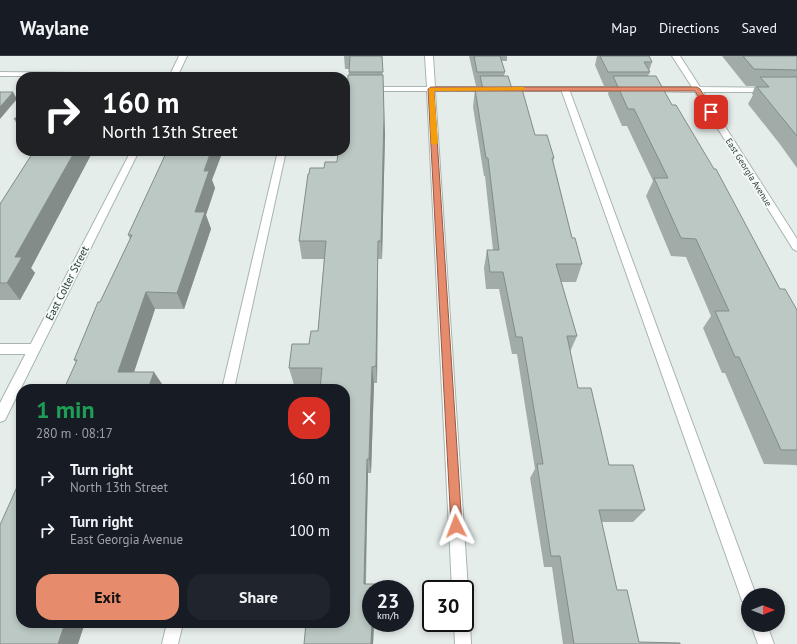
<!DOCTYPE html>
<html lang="en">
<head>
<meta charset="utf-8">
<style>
	:root { --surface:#171b24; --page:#20242c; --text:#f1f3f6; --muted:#9ea1a6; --line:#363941; --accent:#e68b6b }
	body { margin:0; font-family:"PT Sans",sans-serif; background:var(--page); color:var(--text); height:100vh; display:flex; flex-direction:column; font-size:15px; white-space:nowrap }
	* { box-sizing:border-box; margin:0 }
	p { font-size:13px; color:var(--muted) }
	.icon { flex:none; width:22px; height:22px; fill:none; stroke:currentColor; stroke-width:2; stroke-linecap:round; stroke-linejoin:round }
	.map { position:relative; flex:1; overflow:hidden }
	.side { position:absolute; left:16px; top:328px; width:334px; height:244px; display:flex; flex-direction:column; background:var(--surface); border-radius:16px; box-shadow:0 2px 6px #0003 }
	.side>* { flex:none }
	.hud { position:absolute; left:16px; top:16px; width:334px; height:84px; border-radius:16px; box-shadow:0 2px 6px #0003; background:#202124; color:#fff; overflow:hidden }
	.needle { width:26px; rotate:90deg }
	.buttons { position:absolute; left:741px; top:532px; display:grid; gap:8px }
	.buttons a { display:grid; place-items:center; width:44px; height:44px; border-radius:50%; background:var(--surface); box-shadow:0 2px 6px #0003; font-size:20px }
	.speed { position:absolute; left:362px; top:524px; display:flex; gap:8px; font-size:20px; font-weight:700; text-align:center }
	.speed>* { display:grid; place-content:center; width:52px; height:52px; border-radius:50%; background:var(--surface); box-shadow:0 2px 6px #0003; line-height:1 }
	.speed small { font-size:10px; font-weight:400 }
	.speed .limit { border:2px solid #111; border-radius:6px; background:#fff; color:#111 }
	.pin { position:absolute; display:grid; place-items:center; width:34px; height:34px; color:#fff; margin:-17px; border-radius:8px; box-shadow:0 2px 6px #0006 }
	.me { position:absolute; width:44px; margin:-22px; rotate:357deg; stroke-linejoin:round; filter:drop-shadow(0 0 3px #0008) }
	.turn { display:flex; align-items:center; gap:14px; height:84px; padding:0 20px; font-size:18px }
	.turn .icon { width:52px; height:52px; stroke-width:2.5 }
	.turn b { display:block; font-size:28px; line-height:34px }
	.round { display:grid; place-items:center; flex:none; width:42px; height:42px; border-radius:16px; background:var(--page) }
	.summary { display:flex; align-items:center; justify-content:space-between; height:68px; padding:0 20px }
	h1 { font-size:24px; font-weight:800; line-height:30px; color:#1e9e55 }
	.action { display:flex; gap:8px; margin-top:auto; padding:8px 20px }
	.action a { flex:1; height:46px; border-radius:16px; background:var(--accent); color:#111; font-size:16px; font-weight:800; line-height:46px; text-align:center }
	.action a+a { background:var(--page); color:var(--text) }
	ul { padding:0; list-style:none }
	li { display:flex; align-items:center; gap:12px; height:52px; padding:0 20px }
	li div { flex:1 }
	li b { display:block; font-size:15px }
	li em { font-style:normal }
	header { display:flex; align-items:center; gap:24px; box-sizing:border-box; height:56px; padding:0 20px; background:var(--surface); border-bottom:1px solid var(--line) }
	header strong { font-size:19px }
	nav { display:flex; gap:22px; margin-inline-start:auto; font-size:14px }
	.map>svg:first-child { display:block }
</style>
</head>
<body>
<header>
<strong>Waylane</strong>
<nav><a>Map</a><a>Directions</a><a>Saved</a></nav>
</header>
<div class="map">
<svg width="797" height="588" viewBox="0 0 797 588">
	<rect width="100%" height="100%" fill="#e5edea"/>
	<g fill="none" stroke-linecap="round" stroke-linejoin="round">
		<g stroke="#a8b5b1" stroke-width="2">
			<path id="service" d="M0 16 173 18 177 20H0Z
				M562 31H565L569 33 756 539H748V547L742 545 740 539 561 33Z
				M278 95H286L234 333H222Z
				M167 567H183L178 588H162Z
				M751 569H767L774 588H758Z"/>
		</g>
		<g stroke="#a8b5b1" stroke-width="2">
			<path id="minor" d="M425 0H433L435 31H624L628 33 624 35H435L468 533 465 539V533H452L427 35H345V31H427Z
				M672 0H680L700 31 797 32V36H703L797 183V195L793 193 695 36 646 35 642 33 646 31H692Z
				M0 288H34L38 290 40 293 38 296 34 298H0Z
				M465 560 468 561 470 567 471 588H455L454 567H465Z"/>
		</g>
		<g stroke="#a8b5b1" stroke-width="2">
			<path id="tertiary" d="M179 0H187L177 21H169Z
				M131 95H139L5 364 0 366V347Z"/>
		</g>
		<use href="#service" fill="#fff" fill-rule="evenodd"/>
		<use href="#minor" fill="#fff" fill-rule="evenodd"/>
		<use href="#tertiary" fill="#fff" fill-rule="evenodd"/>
	</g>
	<path fill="#a1aca8" d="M344 0H382L385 78 382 203H378L377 327H374L371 417H368L366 528H379L380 533H371V567H374L373 588H304L345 567 321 328 294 329 289 312 309 288 318 275 324 203H302L299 185 309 118 324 112 337 106 346 76 349 13H345Z
		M469 0H507V5H501L505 16 504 20 512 33 535 79 554 102 553 105 572 182 582 208 576 226H561L577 280 570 296 578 332 609 409 645 454 633 466H601L617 534 639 586 680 588H563L552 511H544L530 422 535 413 517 298H512L499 233H486L484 212 487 194H493L485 120H484L473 51 475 33H478L479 30H476Z
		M597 0H649L652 6 649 15 650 16 648 20 672 49 780 233 797 254V410L796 409 764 408 725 317H722L703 272 711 260 686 201 671 200 646 140 653 125 627 70H622L608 38 610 30H604L595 9Z
		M722 0H797V112L779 87 748 48 753 39 752 38 755 30H746Z
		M21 58V75L14 63Z
		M34 95H93L31 212 35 217 20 244H0V148Z
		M212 124 215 132 206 159 211 173 184 253H155L134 316 164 331 163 333H64L76 306 74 304 130 183 128 179Z
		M267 567H299L267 568Z"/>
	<path fill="#838c88" d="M13 36 17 43 0 63V51Z
		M384 60 385 78 382 203 381 185Z
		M75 95H93L31 212 35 217 20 244 7 227 15 201Z
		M211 95H223L212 124 215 132 206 159 211 173 184 253 177 237 195 156 204 115Z
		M378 185V203L377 327 376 310Z
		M146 236 155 253 129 331 118 316Z
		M372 311 374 327 371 417 369 403Z
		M154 316 164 331 163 333H148Z
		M367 403 368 417 365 538 364 528Z
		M65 567H85L78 588H58Z
		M372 567H374L373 588H371Z"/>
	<path fill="#bbc8c3" stroke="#838c88" d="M350 0H382L383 16H349Z
		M474 0H500L505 16H477Z
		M600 0H649L652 6H644L650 16H608Z
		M743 0H797V14L754 13Z
		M71 19 85 21H68Z
		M348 19H383L384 60 381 185H378L376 310 372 311 369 403H367L364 528H379V533H371V567H372L371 588H304L306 567H345V333H320L322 312H289L292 288H309L311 275H318L326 185H299L308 118H309L310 112H324L325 106H337L338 95H345V76H346Z
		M480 20H508L512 33H522L535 79H547L554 102H552L572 182H575L582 208H556L577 280H567L578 332H591L609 409H633L645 454H599L617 534H627L639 586 680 587V588H574L560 500H551L537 408H543L522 281H516L503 216H490L487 194H499L488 102H486L475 33H483Z
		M613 20H656L672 49H676L714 113H716L780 233H785L797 254V394H781L739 301H735L715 255H729L696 183 681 182 654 122H668L634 53H628Z
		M760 21H797V80L757 31H769Z
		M0 36H13L0 51Z
		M21 58V63H14Z
		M34 95H75L15 201H22L7 227H0V148Z
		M167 95H211L204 115H209L195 156H205L177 237 146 236 118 316H154L148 333H64L77 304H74L98 246H100L132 179H128Z
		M21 422V567H65L58 588H0V469Z"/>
	<path fill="#e68b6b" stroke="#965a46" d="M697 31 700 33 714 56 713 58H709L695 35H434L462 470 460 474 456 475 452 474 451 470 428 33 431 31Z"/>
	<path fill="#f59e0b" d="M523 31 525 32V34L434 35 438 87 435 89 431 87 429 32Z"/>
	<g text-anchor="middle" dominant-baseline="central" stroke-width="3.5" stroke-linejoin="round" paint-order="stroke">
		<g font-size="9" fill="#263e38" stroke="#f6faf8">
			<text transform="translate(749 116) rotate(58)">East Georgia Avenue</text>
		</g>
		<g font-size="11" fill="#263e38" stroke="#f6faf8">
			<text transform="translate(67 227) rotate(-63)">East Colter Street</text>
		</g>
	</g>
</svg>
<div class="buttons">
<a><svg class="needle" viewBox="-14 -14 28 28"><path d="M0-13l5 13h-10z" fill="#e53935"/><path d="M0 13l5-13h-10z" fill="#9ea1a6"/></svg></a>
</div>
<div class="speed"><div>23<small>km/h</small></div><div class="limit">30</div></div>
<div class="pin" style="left:711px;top:56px;background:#d93025"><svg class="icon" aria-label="arrive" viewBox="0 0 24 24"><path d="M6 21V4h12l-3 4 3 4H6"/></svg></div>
<svg class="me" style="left:456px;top:470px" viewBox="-20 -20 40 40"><path d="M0-17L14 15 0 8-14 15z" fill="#e68b6b" stroke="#fff" stroke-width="4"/></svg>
<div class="hud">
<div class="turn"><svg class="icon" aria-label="right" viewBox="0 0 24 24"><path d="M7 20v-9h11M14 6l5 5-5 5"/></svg><div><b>160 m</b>North 13th Street</div></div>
</div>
<section class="side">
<div class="summary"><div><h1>1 min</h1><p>280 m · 08:17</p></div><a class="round" style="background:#d93025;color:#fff"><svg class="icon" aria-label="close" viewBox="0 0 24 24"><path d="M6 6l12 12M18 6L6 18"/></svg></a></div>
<ul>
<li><svg class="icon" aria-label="right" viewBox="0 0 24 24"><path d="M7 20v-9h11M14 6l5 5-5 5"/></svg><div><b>Turn right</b><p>North 13th Street</p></div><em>160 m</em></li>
<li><svg class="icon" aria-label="right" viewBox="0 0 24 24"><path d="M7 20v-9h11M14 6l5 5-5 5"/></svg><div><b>Turn right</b><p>East Georgia Avenue</p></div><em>100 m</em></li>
</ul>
<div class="action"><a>Exit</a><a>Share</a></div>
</section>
</div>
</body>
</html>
